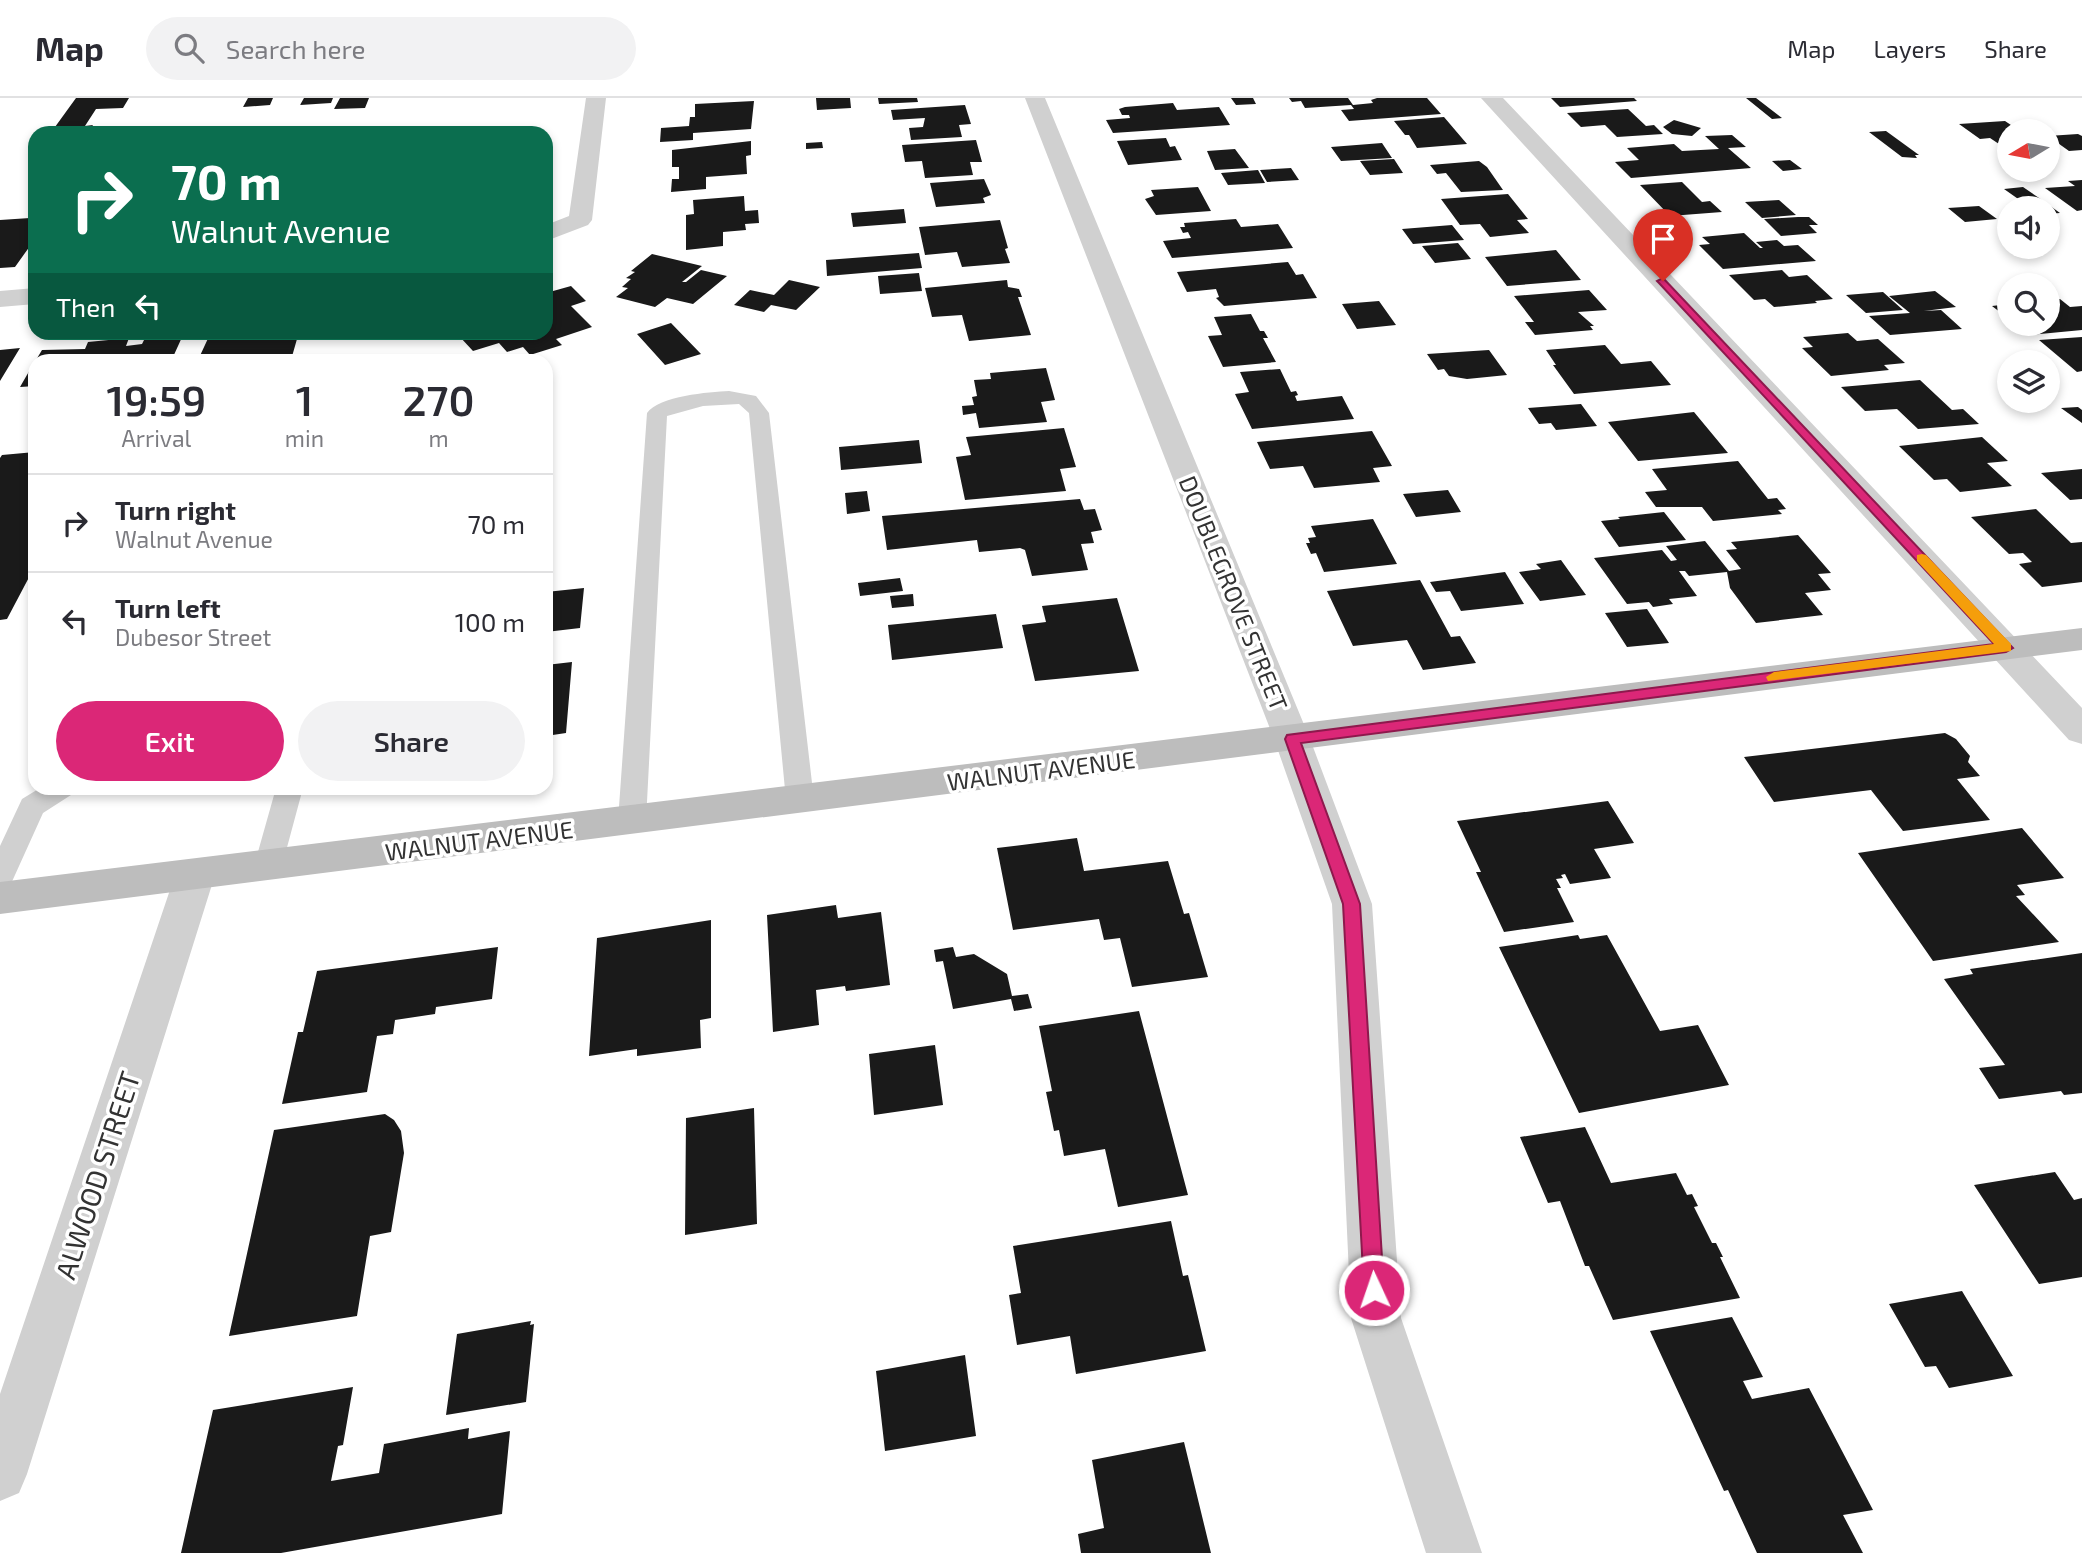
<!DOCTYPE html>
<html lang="en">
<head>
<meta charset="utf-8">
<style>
	:root { --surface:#fff; --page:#f2f2f3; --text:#2b2b33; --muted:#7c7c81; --line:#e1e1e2; --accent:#db2777 }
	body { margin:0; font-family:"Exo 2",sans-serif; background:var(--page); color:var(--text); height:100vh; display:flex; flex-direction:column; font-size:26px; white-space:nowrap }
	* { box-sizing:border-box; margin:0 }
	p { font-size:23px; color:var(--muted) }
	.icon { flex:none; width:38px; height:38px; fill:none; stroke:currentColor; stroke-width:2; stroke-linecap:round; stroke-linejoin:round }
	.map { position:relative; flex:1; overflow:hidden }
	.side { position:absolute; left:28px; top:256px; width:525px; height:441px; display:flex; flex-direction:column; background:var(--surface); border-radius:21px; box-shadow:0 4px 10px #0003 }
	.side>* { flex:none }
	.banner { position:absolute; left:28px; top:28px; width:525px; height:214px; border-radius:21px; box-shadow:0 4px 10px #0003; background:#0b6e4f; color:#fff; overflow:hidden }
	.needle { width:46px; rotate:260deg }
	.fabs { position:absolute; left:1997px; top:21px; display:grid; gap:14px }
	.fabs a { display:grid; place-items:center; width:63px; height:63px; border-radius:50%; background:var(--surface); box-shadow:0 4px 10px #0003; font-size:35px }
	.pin { position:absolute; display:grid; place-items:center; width:60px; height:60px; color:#fff; margin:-72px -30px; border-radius:50% 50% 50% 0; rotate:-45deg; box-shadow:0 0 7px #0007 }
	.pin .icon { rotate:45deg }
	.me { position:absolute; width:77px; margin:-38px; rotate:357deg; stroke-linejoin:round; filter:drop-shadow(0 0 5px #0008) }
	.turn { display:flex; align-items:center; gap:24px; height:147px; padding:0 28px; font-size:32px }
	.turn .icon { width:91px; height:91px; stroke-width:2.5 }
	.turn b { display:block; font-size:49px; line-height:60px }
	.then { display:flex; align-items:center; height:66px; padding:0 28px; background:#0003; gap:14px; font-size:26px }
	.eta { display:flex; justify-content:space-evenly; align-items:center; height:119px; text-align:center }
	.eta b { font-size:42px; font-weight:600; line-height:49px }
	.primary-button { display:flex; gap:14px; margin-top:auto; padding:14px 28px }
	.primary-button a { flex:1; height:80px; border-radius:42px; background:var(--accent); color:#fff; font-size:28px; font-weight:600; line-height:80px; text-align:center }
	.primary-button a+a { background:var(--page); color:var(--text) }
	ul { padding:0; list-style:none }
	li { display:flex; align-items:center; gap:21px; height:98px; padding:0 28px; border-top:2px solid var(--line) }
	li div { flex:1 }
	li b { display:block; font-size:26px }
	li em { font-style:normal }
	header { display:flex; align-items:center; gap:42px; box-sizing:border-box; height:98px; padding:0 35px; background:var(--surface); border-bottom:2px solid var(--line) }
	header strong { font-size:33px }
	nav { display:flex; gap:38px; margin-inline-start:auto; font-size:24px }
	.search { width:490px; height:63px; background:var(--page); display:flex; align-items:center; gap:18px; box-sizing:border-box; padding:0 24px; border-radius:38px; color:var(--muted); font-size:26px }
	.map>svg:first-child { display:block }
</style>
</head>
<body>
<header>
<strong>Map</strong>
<div class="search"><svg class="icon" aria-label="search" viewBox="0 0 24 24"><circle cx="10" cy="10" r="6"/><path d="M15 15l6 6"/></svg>Search here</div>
<nav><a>Map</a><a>Layers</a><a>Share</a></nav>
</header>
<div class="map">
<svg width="2082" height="1455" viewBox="0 0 2082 1455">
	<rect width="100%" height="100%" fill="#fff"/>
	<path fill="#1a1a1a" d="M76 0H129L123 10 96 11 85 28 93 27 88 35H40L44 30 55 29Z
		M248 0H273L270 7 243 9Z
		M304 0H333L331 5 300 7Z
		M340 0H369L365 10 334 11Z
		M816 0H850L851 10 817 12Z
		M878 0H917L918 4 879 6Z
		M1231 0H1253L1256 6 1236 7Z
		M1289 0H1348L1353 7 1373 5 1371 2 1377 0H1427L1441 16 1349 23 1341 12 1354 11 1351 7 1305 10 1301 3 1292 4Z
		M1551 0H1634L1637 3 1560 9Z
		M1746 0H1756L1782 20 1772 21Z
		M754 3 751 31 693 35V42L660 44 661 30 689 28 690 19H695V6Z
		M1173 5 1177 12 1219 9 1230 27 1113 35 1106 22 1130 20 1129 17H1122L1119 11 1125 9Z
		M965 7 971 26 959 27 962 39 911 42 909 30 923 29 925 20 893 22 891 12Z
		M1628 11 1646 28 1654 27 1663 36 1617 39 1605 27 1581 29 1567 15Z
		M1444 19 1467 46 1417 50 1409 37H1405L1394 23Z
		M1674 22 1701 30 1692 38 1672 36 1663 29Z
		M2005 23 2020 33H2009V46H1999L1990 40 1980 41 1959 26Z
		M1886 33 1919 57H1915L1917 60 1902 59 1869 34Z
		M2078 36 2082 38V52L2069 53 2048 38Z
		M1732 37 1746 49 1728 50 1751 70 1631 80 1615 64 1639 62 1627 50 1674 46 1682 53 1719 51 1705 38Z
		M1166 40 1170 49 1175 48 1182 62 1128 67 1117 43Z
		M976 42 982 64H970L973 77 925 80 922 63 905 64 902 47Z
		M751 43V57L746 58 747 76 706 79V91L671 94 672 81H679V69H672V52Z
		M822 44 823 50 806 51V45Z
		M1382 45 1392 60 1341 63 1331 49Z
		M1235 51 1249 70 1215 72 1207 53Z
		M1394 61 1403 75 1370 77 1360 63Z
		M1790 62 1802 71 1783 73 1772 63Z
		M1479 63 1487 69 1503 92 1461 94 1446 75 1437 76 1430 67Z
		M1291 70 1299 82 1267 84 1260 72Z
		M1258 72 1265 85 1228 87 1221 75Z
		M984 81 991 97 983 100 985 105 936 109 930 85Z
		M2082 82V112L2077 113 2045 90 2075 88 2068 83Z
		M1682 84 1702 104 1710 103 1722 114 1670 118 1640 87Z
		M1198 89 1211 113 1156 117 1145 101 1154 98 1151 92Z
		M2023 89 2042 102 2060 115 2048 116V110H2031L2004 91Z
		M1508 96 1528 121 1517 122 1529 135 1490 139 1480 126 1460 127 1441 101Z
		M744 98 745 113 758 112 759 125 745 126 746 132 723 134V148L686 152V117L694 116 693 102Z
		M1779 102 1796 117 1762 120 1745 104Z
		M1979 108 1997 121 1965 124 1948 110Z
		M904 111 906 125 853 129 851 115Z
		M32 117H35V141L15 169 0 170V122L30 120Z
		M1798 119H1809L1818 127H1809L1817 135 1781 138 1764 121Z
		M1236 121 1241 129 1278 126 1293 150 1172 160 1163 143 1191 140 1188 134 1183 135 1180 129H1185L1184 125Z
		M1000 122 1008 150 1005 151 1010 165 962 169 957 154 925 157 919 129Z
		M1452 127 1464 142 1413 146 1402 131Z
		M1744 135 1760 150H1763L1756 144 1777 142 1784 148 1798 147 1816 163 1723 171 1699 147 1710 146 1702 139Z
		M1458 145 1471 161 1435 165 1422 148Z
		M1556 152 1581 182 1507 188 1485 159Z
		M919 155 922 170 827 178 826 162Z
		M652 156 702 168 682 184H686L701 172 727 178 693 206 667 200 655 209 616 199 628 190 622 189 631 181 626 180 635 174 631 173Z
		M1288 164 1296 177 1303 176 1317 200 1224 208 1216 200 1219 199 1216 191 1187 194 1177 174Z
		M1782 172 1789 179 1807 177 1833 201 1815 203 1817 205 1774 209 1765 201 1754 202 1729 177Z
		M919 175 922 193 880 196 878 178Z
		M789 182 820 189 796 212 771 207 764 214 734 207 750 192 774 197Z
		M1007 182 1008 189 1019 191 1022 199H1018L1031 237 969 243 962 217 932 219 925 190Z
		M571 188 586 203 571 208 592 229 556 241 562 247 530 257 523 249 507 254 499 245 473 253 460 239 475 234H546L548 212 546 195Z
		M1589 192 1607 212 1578 214 1594 228H1590L1593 232 1535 237 1525 224H1534L1514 198Z
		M1935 193 1956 209 1924 213 1941 212 1962 231 1890 237 1869 218 1910 215 1889 198Z
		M1883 194 1903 212 1866 215 1846 197Z
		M2060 201 2070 209 2082 208V232L2028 237 2014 226H2048V202Z
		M1379 203 1396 227 1357 231 1342 206Z
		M2009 206V221L1992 208Z
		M1251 216 1260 233H1264L1268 240H1263L1276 264 1223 269 1208 238 1222 237 1214 219Z
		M671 225 701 256 665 267 637 236Z
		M211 234H334L333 238 297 241 291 262H240L242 259 198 262Z
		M1848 235 1857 243 1878 241 1905 265 1884 267 1889 272 1831 278 1802 250 1813 249 1803 239Z
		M183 237 173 259 145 262H36L42 252 85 251 88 244 129 240 126 248 142 246 145 240Z
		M2082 239V273L2077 274 2039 242Z
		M1605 247 1621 266 1651 263 1671 287 1574 296 1553 267H1556L1546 252Z
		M20 250 0 283V252Z
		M1489 252 1507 277 1467 281 1449 278 1444 271 1438 272 1427 256Z
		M35 263V288L20 289Z
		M1046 270 1055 302 1041 304 1047 324 979 330 976 315 963 317 962 308 974 307 972 299 977 298 974 282 991 281 990 275Z
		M1280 271 1291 294 1296 293 1298 297 1295 298 1297 303 1342 298 1354 321 1252 331 1235 296 1249 294 1240 274Z
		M1920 282 1952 312 1963 311 1979 326 1918 331 1897 311 1865 313 1841 289Z
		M1581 306 1597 328 1556 332 1551 325 1539 326 1528 310Z
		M2078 309 2082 312V325L2061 310Z
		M1694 314 1728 355 1638 363 1608 324Z
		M1064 330 1076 369 1060 371 1066 393 965 402 956 359 971 357 966 339Z
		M1372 333 1392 368 1373 370 1380 384 1314 390 1303 368 1270 371 1257 344Z
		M1982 339 2008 363 1987 365 2012 388 1960 394 1947 381 1934 382 1899 348Z
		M919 342 922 365 841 372 839 349Z
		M35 354V468L7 521 0 522V360L2 357Z
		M1738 363 1768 401 1777 400 1786 411 1778 412 1782 416 1713 423 1702 409H1656L1645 394 1667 392 1652 371Z
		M2082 371V401L2070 402 2041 375Z
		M1448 392 1461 414 1416 419 1403 396Z
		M867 393 870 413 847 416 845 395Z
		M1080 401 1084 412 1095 411 1102 432 1091 434 1094 445 1081 446 1088 472 1032 478 1025 452 1020 450 979 454 977 442 887 452 882 418Z
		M2036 411 2071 445 2082 444V484L2042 489 2019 466 2032 464 2023 455 2009 456 1971 419Z
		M1664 414 1686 442 1619 449 1601 423 1620 421 1618 419Z
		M1373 421 1397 466 1324 474 1316 455 1311 456 1306 445H1310L1308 440 1316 439 1311 428Z
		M1798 437 1831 475 1818 476 1831 492 1805 495 1823 517 1756 525 1730 490 1727 474 1689 478 1685 473H1679L1697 498 1669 501 1673 506 1653 509 1649 504 1627 506 1594 460 1662 452 1671 463 1677 462 1666 448 1705 443 1729 473 1741 471 1726 452 1737 451 1731 444Z
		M1561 462 1586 497 1540 503 1519 474 1541 471 1536 466Z
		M1505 474 1524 506 1461 513 1450 493 1436 494 1430 484Z
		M900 480 903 493 860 498 858 485Z
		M1420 482 1451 539 1460 538 1476 565 1423 572 1407 542 1353 548 1327 493Z
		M584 490 580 530 546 534V494Z
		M913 496 914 508 892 510 890 498Z
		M1117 500 1139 573 1035 583 1022 527 1046 524 1042 508Z
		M1647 511 1669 545 1627 549 1605 515Z
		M996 516 1003 550 892 562 888 527Z
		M572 564 566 635 546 638V567Z
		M1945 635 1956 641 1970 658 1968 664 1980 678 1957 681 1990 722 1903 733 1871 692 1774 704 1744 659Z
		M1608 703 1634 745 1594 751 1611 780 1570 786 1565 776 1561 777 1563 780 1556 781 1561 790H1557L1574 824 1504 834 1476 774H1481L1457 723Z
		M2022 730 2064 780 2017 787 2025 797 2016 798 2059 844 1933 863 1858 755Z
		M1077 740 1084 773 1168 763 1184 816 1189 815 1208 879 1132 889 1120 840 1104 842 1099 821 1013 832 997 750Z
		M836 807 838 820 881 814 890 887 846 893 845 888 816 892 819 927 773 934 767 817Z
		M711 822V920L700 922 701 950 637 958V951L589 958 597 840Z
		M1578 837 1580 841 1607 837 1660 933 1698 927 1729 987 1579 1015 1499 849Z
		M498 849 492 901 436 909 435 916 395 922 393 936 377 938 367 994 282 1006 298 934H303L317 873Z
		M953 849 956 859 974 856 1007 876 1012 898 1028 896 1032 910 1014 913 1011 901 953 911 943 863 936 864 934 852Z
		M2082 855V995L2064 997 2061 993 1999 1001 1979 970 2005 967 1944 881 1973 876 1970 871Z
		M1139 913 1188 1097 1118 1109 1105 1051 1064 1058 1059 1032 1054 1033 1046 994 1052 993 1039 928Z
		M935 947 943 1007 874 1017 869 956Z
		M754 1010 757 1126 685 1137 686 1020Z
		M385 1016 394 1022 401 1033 404 1055 391 1134 370 1138 357 1218 229 1238 274 1032Z
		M1585 1029 1611 1085 1676 1075 1687 1097 1692 1096 1698 1108 1694 1109 1712 1145H1716L1723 1159H1720L1740 1200 1613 1222 1589 1168H1585L1560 1103 1548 1105 1520 1039Z
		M2055 1074 2074 1102 2082 1100V1179L2039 1186 1974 1087Z
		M1171 1123 1183 1178 1188 1177 1206 1253 1076 1276 1070 1238 1017 1247 1009 1197 1021 1195 1013 1148Z
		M1962 1193 2013 1278 1949 1290 1936 1268 1925 1269 1889 1206Z
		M1732 1219 1763 1279 1743 1283 1752 1301 1809 1290 1873 1412 1843 1417 1863 1455H1757L1728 1392 1724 1393 1650 1233Z
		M531 1223 530 1227 534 1226 526 1304 446 1317 457 1236Z
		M965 1257 976 1338 885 1353 876 1273Z
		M353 1289 343 1347 338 1348 331 1383 379 1375 384 1346 469 1330 468 1341 510 1333 502 1416 281 1455H181L213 1312Z
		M1184 1344 1211 1455H1081L1078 1436 1104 1430 1092 1362Z"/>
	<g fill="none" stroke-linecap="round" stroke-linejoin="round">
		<path fill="#d0d0d0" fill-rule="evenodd" d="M729 293 756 298 769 315 814 702 810 709 800 712 790 709 786 702 749 315 739 306 703 308 667 318 646 723 642 731 632 734 622 731 618 723 647 315C659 298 709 294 729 293Z
			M40 690H75L71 697 43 715 10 788 0 791V748L22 701Z
			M276 690H303L282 768 278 776 268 779 258 776 254 768Z"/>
		<path fill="#d0d0d0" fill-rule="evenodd" d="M586 0H606L592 122 588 127 546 143V127L569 118Z
			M1025 0H1045L1310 641 1372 806 1401 1220 1482 1455H1426L1351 1220 1332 806 1274 641Z
			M1481 0H1503L2082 610V646L2069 642Z
			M35 190V206L0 209V193Z
			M195 761 209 766 215 777 27 1376 19 1395 0 1403V1296L175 777 181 766Z"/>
		<path fill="#bdbdbd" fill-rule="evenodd" d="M2082 530V552L0 816V784Z"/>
	</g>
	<path fill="#db2777" stroke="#8e194d" stroke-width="2" d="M1663 180 2013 550 2006 554 1301 645 1360 806 1384 1192 1381 1200 1374 1203 1367 1200 1364 1192 1343 806 1285 641 1287 637 1994 546 1659 185 1657 183Z"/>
	<path fill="#f59e0b" d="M1922 456 1926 457 2011 546V553L1768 583 1766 579 1774 574 1994 546 1917 463V457Z"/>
	<g text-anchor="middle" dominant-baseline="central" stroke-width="7" stroke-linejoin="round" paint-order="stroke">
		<g font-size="24" fill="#333" stroke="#fff">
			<text transform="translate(1234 495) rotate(68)">DOUBLEGROVE STREET</text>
			<text transform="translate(1041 672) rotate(-7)">WALNUT AVENUE</text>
			<text transform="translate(479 742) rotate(-7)">WALNUT AVENUE</text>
		</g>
		<g font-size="28" fill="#333" stroke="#fff">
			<text transform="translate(97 1077) rotate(-72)">ALWOOD STREET</text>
		</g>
	</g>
</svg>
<div class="fabs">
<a><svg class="needle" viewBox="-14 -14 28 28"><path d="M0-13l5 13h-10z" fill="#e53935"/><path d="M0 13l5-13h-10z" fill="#7c7c81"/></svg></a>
<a><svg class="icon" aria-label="sound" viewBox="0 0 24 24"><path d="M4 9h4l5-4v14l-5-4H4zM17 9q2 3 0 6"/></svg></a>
<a><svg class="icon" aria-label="search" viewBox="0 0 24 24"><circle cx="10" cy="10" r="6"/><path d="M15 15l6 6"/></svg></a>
<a><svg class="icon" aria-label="layers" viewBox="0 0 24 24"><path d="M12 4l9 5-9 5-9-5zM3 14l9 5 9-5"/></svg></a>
</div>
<div class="pin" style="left:1663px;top:183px;background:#d93025"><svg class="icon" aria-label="arrive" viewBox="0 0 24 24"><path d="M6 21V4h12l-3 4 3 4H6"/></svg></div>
<svg class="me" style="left:1374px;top:1192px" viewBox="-20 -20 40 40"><circle r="17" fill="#db2777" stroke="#fff" stroke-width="3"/><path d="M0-11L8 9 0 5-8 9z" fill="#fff"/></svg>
<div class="banner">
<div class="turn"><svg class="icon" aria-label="right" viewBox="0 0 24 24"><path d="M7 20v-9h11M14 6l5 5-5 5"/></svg><div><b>70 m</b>Walnut Avenue</div></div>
<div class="then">Then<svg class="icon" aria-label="left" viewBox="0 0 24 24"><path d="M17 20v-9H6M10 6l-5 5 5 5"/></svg></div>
</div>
<section class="side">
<div class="eta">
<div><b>19:59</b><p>Arrival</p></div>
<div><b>1</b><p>min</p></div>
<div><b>270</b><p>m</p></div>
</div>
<ul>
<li><svg class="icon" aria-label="right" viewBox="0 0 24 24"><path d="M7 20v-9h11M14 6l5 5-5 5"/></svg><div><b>Turn right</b><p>Walnut Avenue</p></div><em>70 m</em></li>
<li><svg class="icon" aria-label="left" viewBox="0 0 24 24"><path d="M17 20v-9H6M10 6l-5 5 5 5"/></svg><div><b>Turn left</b><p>Dubesor Street</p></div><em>100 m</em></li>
</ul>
<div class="primary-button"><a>Exit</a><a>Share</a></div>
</section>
</div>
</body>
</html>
